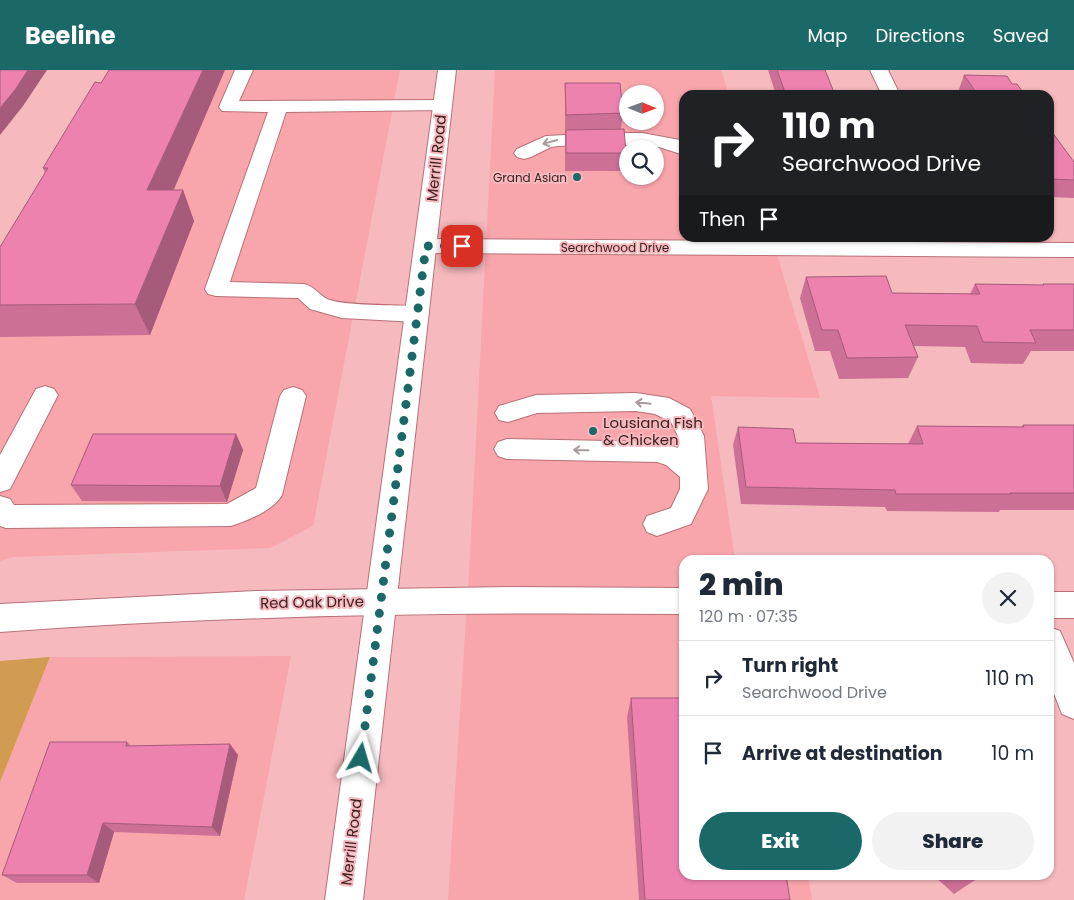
<!DOCTYPE html>
<html lang="en">
<head>
<meta charset="utf-8">
<style>
	:root { --surface:#fff; --page:#f2f2f3; --text:#1f2937; --muted:#747a83; --line:#e0e1e3; --accent:#1b6868 }
	body { margin:0; font-family:Poppins,sans-serif; background:var(--page); color:var(--text); height:100vh; display:flex; flex-direction:column; font-size:19px; white-space:nowrap }
	* { box-sizing:border-box; margin:0 }
	p { font-size:16px; color:var(--muted) }
	.icon { flex:none; width:28px; height:28px; fill:none; stroke:currentColor; stroke-width:2; stroke-linecap:round; stroke-linejoin:round }
	.map { position:relative; flex:1; overflow:hidden }
	.details { position:absolute; left:679px; top:485px; width:375px; height:325px; display:flex; flex-direction:column; background:var(--surface); border-radius:15px; box-shadow:0 1px 4px #0004 }
	.details>* { flex:none }
	.hud { position:absolute; left:679px; top:20px; width:375px; height:152px; border-radius:15px; box-shadow:0 1px 4px #0004; background:#202124; color:#fff; overflow:hidden }
	.needle { width:32px; rotate:91deg }
	.tools { position:absolute; left:619px; top:15px; display:grid; gap:10px }
	.tools a { display:grid; place-items:center; width:45px; height:45px; border-radius:50%; background:var(--surface); box-shadow:0 1px 4px #0004; font-size:25px }
	.pin { position:absolute; display:grid; place-items:center; width:42px; height:42px; color:#fff; margin:-21px; border-radius:10px; box-shadow:0 2px 8px #0006 }
	.me { position:absolute; width:55px; margin:-28px; rotate:7deg; stroke-linejoin:round; filter:drop-shadow(0 0 4px #0008) }
	.turn { display:flex; align-items:center; gap:18px; height:105px; padding:0 20px; font-size:22px }
	.turn .icon { width:65px; height:65px; stroke-width:2.5 }
	.turn b { display:block; font-size:35px; line-height:42px }
	.then { display:flex; align-items:center; height:48px; padding:0 20px; background:#0003; gap:10px; font-size:19px }
	.round { display:grid; place-items:center; flex:none; width:52px; height:52px; border-radius:26px; background:var(--page) }
	.headline { display:flex; align-items:center; justify-content:space-between; height:85px; padding:0 20px }
	h1 { font-size:30px; font-weight:800; line-height:38px }
	.button { display:flex; gap:10px; margin-top:auto; padding:10px 20px }
	.button a { flex:1; height:58px; border-radius:30px; background:var(--accent); color:#fff; font-size:20px; font-weight:800; line-height:58px; text-align:center }
	.button a+a { background:var(--page); color:var(--text) }
	ul { padding:0; list-style:none }
	li { display:flex; align-items:center; gap:15px; height:75px; padding:0 20px; border-top:1px solid var(--line) }
	li div { flex:1 }
	li b { display:block; font-size:19px }
	li em { font-style:normal }
	header { display:flex; align-items:center; gap:30px; box-sizing:border-box; height:70px; padding:0 25px; background:var(--accent); color:#fff }
	header strong { font-size:24px }
	nav { display:flex; gap:28px; margin-inline-start:auto; font-size:18px }
	.map>svg:first-child { display:block }
</style>
</head>
<body>
<header>
<strong>Beeline</strong>
<nav><a>Map</a><a>Directions</a><a>Saved</a></nav>
</header>
<div class="map">
<svg width="1074" height="830" viewBox="0 0 1074 830">
	<rect width="100%" height="100%" fill="#f6b9bd"/>
	<path fill="#f8a5ab" fill-rule="evenodd" d="M131 0H400L313 456 270 478 13 487 0 491V227Z
		M495 0H721L729 25H684V168H772L820 328 711 326 735 490H684V805H808L812 830H448L470 486ZM628 24H655V51H628ZM628 79H655V106H628Z
		M291 586 244 830H0V712L50 587Z"/>
	<path fill="#d19c51" d="M50 587 0 712V591Z"/>
	<g fill="none" stroke-linecap="round" stroke-linejoin="round">
		<g stroke="#b77177" stroke-width="2">
			<path id="minor" d="M235 0H253L239 31 443 30 449 31 452 35 449 39 443 40 286 42 230 212 304 214C314 216 318 224 327 229 343 236 396 235 417 236L425 239 429 244 425 249 417 252 342 248 310 239 298 228 216 226 208 224 205 219 268 42 222 41 219 37Z
				M870 0H888L900 25H882Z
				M605 63H642L680 70 684 72V85L659 77 605 74 558 76 551 77 531 87 524 89 517 87 514 83 517 79 546 66Z
				M426 169 1074 173V187L426 183 418 181 415 176 418 171Z
				M45 316 54 319 58 325 10 419 0 422V385L36 319Z
				M293 317 302 320 306 326 282 425C274 440 247 451 231 456L6 458 0 456V426L10 429 14 435 227 434 256 418 280 326 284 320Z
				M636 323 669 328 690 339 704 366 708 419 691 454 657 466 647 462 643 454 647 446 671 438 680 419V407L666 395 657 392 507 389 498 386 494 379 498 372 507 369 659 372 678 378V366L671 352 655 344 636 341 537 343 508 352 499 350 495 343 499 336 536 325Z
				M513 517 684 518V544C455 542 228 545 0 562V534L256 521Z
				M1049 522H1074V548H1049Z
				M1049 557 1060 561 1074 593V649L1062 644 1049 611Z"/>
		</g>
		<g stroke="#b77177" stroke-width="2">
			<path id="major" d="M438 0H456L363 830H325Z"/>
		</g>
		<use href="#minor" fill="#fff" fill-rule="evenodd"/>
		<use href="#major" fill="#fff" fill-rule="evenodd"/>
	</g>
	<path fill="#cc7096" d="M768 0H825L835 25H776Z
		M964 5 1012 14 1025 25H960L958 22Z
		M101 13 173 120H183L194 151 150 265 0 267V177L45 103 43 98Z
		M565 13 623 43 621 59 626 83 624 101H565Z
		M1049 58 1074 92V128L1049 127Z
		M806 207 892 223 970 224 975 214 1042 215 1043 214H1074V281H1031L1023 294 971 293 965 277 914 276 918 287 908 308 839 309 830 281H815L800 228Z
		M1023 355H1074V440H1000L999 442 887 441 885 437 741 434 733 375 738 357 796 373 908 374 917 356 1022 357Z
		M236 364 243 380 227 432 82 431 71 415Z
		M631 628 790 830H639L627 647Z
		M127 672 131 676 238 685 220 766 114 762 99 813H17L2 805Z
		M933 805H979L975 810 954 824Z"/>
	<path fill="#a65b7a" d="M28 0H47L23 36 0 65V38Z
		M203 0H225L160 152 147 120Z
		M183 120 194 151 150 265 135 234Z
		M236 364 243 380 227 432 220 416Z
		M230 674 238 685 220 766 212 757Z
		M103 753 114 762 99 813 87 805Z"/>
	<path fill="#ed82af" stroke="#a65b7a" d="M0 0H28L15 20 0 38Z
		M109 0H203L147 120H183L135 234 0 235V177L48 98H43L95 12 101 13Z
		M777 0H825L835 25H786Z
		M964 5 1007 6 1012 14H1017L1025 25H978Z
		M565 13H620L623 43 566 45Z
		M1049 58 1074 92V110L1049 109Z
		M624 59 626 83H566V60Z
		M886 206 892 223 980 224 975 214 1044 215 1043 214H1074V260H1030L1036 273 983 272 977 256 905 255 918 287 847 288 838 260H822L806 207Z
		M1023 355H1074V423H1010L1011 424H896L895 420 746 417 738 357 793 359 796 373 923 374 917 356 1024 357Z
		M93 364H236L220 416 71 415Z
		M631 628H684V805H786L790 830H645Z
		M50 672H127L126 676 230 674 212 757 103 753 87 805H2Z
		M969 805H979L975 810Z"/>
	<defs><path id="oneway-shaft" d="M-6 0H5M1.5-3L5.5 0L1.5 3" fill="none" stroke-width="1.6" stroke-linecap="round" stroke-linejoin="round" transform="scale(1.25)"/></defs>
	<g stroke="#a89b9c">
		<use href="#oneway-shaft" transform="translate(550 72) rotate(165)"/>
		<use href="#oneway-shaft" transform="translate(643 333) rotate(-174)"/>
		<use href="#oneway-shaft" transform="translate(581 380) rotate(-179)"/>
	</g>
	<g fill="none" stroke-linecap="round" stroke-linejoin="round">
		<path stroke="#1b6868" stroke-width="9" stroke-dasharray="0 16.2" d="M361 688 426 176H462"/>
	</g>
	<g fill="#1b6868" stroke="#f6b9bd" stroke-width="2">
		<circle cx="577" cy="107" r="5"/>
		<circle cx="593" cy="361" r="5"/>
	</g>
	<g text-anchor="middle" dominant-baseline="central" stroke-width="4" stroke-linejoin="round" paint-order="stroke">
		<g font-size="12" fill="#3e2123" stroke="#f6b9bd" text-anchor="end">
			<text x="567" y="107">Grand Asian</text>
		</g>
		<g font-size="12" fill="#3e2123" stroke="#f6b9bd">
			<text x="615" y="177">Searchwood Drive</text>
		</g>
		<g font-size="15" fill="#3e2123" stroke="#f6b9bd">
			<text transform="translate(436 88) rotate(-84)">Merrill Road</text>
			<text transform="translate(312 532) rotate(-1)">Red Oak Drive</text>
			<text transform="translate(351 772) rotate(-83)">Merrill Road</text>
		</g>
		<g font-size="15" fill="#3e2123" stroke="#f6b9bd" text-anchor="start">
			<text x="603" y="352">Lousiana Fish<tspan x="603" dy="17">&amp; Chicken</tspan></text>
		</g>
	</g>
</svg>
<div class="tools">
<a><svg class="needle" viewBox="-14 -14 28 28"><path d="M0-13l5 13h-10z" fill="#e53935"/><path d="M0 13l5-13h-10z" fill="#747a83"/></svg></a>
<a><svg class="icon" aria-label="search" viewBox="0 0 24 24"><circle cx="10" cy="10" r="6"/><path d="M15 15l6 6"/></svg></a>
</div>
<div class="pin" style="left:462px;top:176px;background:#d93025"><svg class="icon" aria-label="arrive" viewBox="0 0 24 24"><path d="M6 21V4h12l-3 4 3 4H6"/></svg></div>
<svg class="me" style="left:361px;top:688px" viewBox="-20 -20 40 40"><path d="M0-17L14 15 0 8-14 15z" fill="#1b6868" stroke="#fff" stroke-width="4"/></svg>
<div class="hud">
<div class="turn"><svg class="icon" aria-label="right" viewBox="0 0 24 24"><path d="M7 20v-9h11M14 6l5 5-5 5"/></svg><div><b>110 m</b>Searchwood Drive</div></div>
<div class="then">Then<svg class="icon" aria-label="arrive" viewBox="0 0 24 24"><path d="M6 21V4h12l-3 4 3 4H6"/></svg></div>
</div>
<section class="details">
<div class="headline"><div><h1>2 min</h1><p>120 m · 07:35</p></div><a class="round"><svg class="icon" aria-label="close" viewBox="0 0 24 24"><path d="M6 6l12 12M18 6L6 18"/></svg></a></div>
<ul>
<li><svg class="icon" aria-label="right" viewBox="0 0 24 24"><path d="M7 20v-9h11M14 6l5 5-5 5"/></svg><div><b>Turn right</b><p>Searchwood Drive</p></div><em>110 m</em></li>
<li><svg class="icon" aria-label="arrive" viewBox="0 0 24 24"><path d="M6 21V4h12l-3 4 3 4H6"/></svg><div><b>Arrive at destination</b></div><em>10 m</em></li>
</ul>
<div class="button"><a>Exit</a><a>Share</a></div>
</section>
</div>
</body>
</html>
